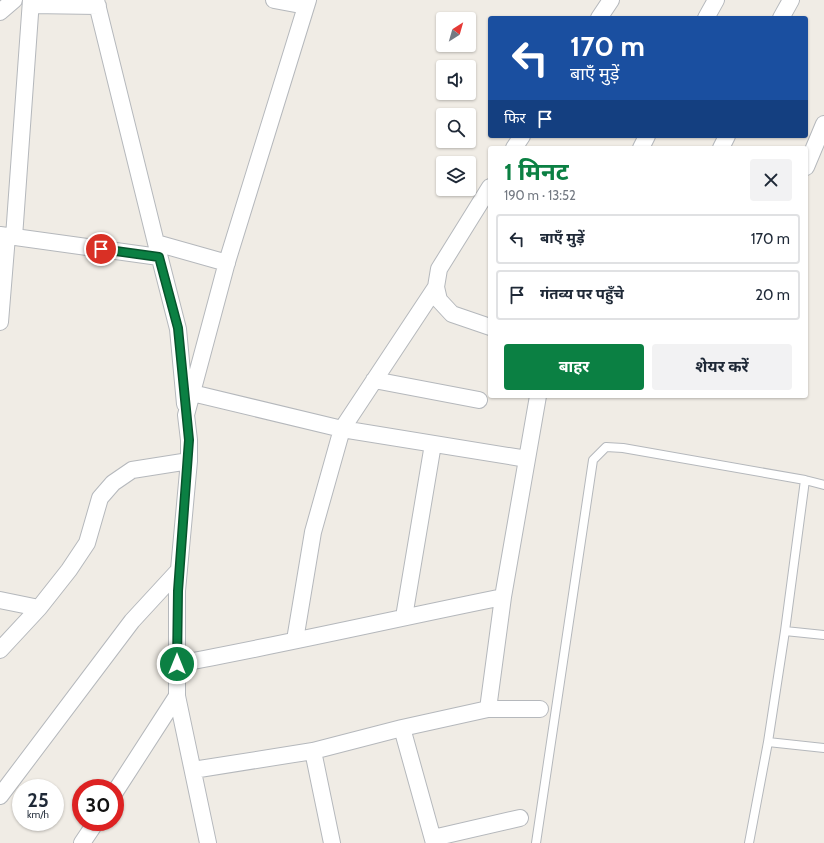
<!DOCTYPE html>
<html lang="hi">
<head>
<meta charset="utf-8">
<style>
	:root { --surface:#fff; --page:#f2f2f3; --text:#1f2937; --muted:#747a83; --line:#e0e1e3; --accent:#0b8043 }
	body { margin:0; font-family:Cabin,"Noto Sans Devanagari",sans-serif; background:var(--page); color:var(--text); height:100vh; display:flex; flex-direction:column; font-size:15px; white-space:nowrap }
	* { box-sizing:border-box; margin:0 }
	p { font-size:13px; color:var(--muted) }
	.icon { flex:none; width:22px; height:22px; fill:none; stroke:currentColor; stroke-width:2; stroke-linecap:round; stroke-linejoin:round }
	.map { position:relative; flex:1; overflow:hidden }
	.sheet { position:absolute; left:488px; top:146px; width:320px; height:252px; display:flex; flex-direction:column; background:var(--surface); border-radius:4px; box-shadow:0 1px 3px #0004 }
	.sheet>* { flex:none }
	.top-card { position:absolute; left:488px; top:16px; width:320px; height:122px; border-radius:4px; box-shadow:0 1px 3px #0004; background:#1a4fa0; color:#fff; overflow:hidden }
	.needle { width:26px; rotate:37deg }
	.buttons { position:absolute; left:436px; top:12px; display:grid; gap:8px }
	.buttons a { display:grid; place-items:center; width:40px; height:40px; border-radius:4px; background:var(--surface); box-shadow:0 1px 3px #0004; font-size:20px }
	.speed { position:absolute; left:12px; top:779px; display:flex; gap:8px; font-size:20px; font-weight:700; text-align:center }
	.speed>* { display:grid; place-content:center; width:52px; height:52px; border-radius:50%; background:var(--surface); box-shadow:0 1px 3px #0004; line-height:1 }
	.speed small { font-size:10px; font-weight:400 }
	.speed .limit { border:6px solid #d22; background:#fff; color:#111 }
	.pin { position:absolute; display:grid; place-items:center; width:34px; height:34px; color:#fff; margin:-17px; border:2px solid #fff; border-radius:50%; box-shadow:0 1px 4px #0007 }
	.me { position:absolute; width:44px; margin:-22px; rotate:0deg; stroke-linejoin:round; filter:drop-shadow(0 0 3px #0008) }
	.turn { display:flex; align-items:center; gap:14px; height:84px; padding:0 16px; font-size:18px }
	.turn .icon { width:52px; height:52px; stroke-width:2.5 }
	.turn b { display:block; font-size:28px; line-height:34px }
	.then { display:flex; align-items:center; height:38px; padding:0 16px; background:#0003; gap:8px; font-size:15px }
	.round { display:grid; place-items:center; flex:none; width:42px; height:42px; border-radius:4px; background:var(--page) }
	.summary { display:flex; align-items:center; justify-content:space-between; height:68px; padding:0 16px }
	h1 { font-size:24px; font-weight:700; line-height:30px; color:var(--accent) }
	.action { display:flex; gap:8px; margin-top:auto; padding:8px 16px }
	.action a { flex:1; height:46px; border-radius:4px; background:var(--accent); color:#fff; font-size:16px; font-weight:700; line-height:46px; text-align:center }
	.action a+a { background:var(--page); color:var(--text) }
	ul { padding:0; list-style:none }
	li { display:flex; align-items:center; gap:12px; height:50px; margin:0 8px 6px; padding:0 8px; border:2px solid var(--line); border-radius:4px }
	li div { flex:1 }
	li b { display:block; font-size:15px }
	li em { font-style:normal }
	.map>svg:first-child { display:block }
</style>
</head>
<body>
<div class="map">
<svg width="824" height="843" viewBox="0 0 824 843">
	<rect width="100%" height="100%" fill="#f0ece5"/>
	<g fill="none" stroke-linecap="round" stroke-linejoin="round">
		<g stroke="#b5b8bc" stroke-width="10">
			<path id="service" d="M785 631 824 635
				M768 742 824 748
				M536 843 593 460 606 447 623 448 805 480 824 485
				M749 843 768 742 785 631 805 480"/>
		</g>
		<g stroke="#b5b8bc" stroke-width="18">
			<path id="minor" d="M96 0 156 243 178 329 185 404
				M274 0 306 6
				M31 5 98 6
				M0 12 14 0
				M599 18 611 0
				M706 18 716 0
				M781 18 791 0
				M514 148 522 136
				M641 148 647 136
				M721 148 727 136
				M806 167 824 124
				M490 187 439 269 436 287 439 300 452 314 490 327
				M0 235 159 257
				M14 237 31 0
				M156 243 227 263
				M0 322 7 236
				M374 380 479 400
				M192 393 342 429 527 459
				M0 600 39 608
				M404 617 433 444
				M295 640 313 532 342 429 436 287
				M0 650 39 608 69 570 87 543 100 498 113 483 132 470 189 461
				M177 664C286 644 394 619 503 597
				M177 696 208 843
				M488 709 503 597 538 396
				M402 728 434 843
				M313 751 332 843
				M193 770 313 751 402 728 488 709H540
				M115 792 177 696V591L189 461V440L186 415 227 262 308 0
				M0 796 132 621 179 570
				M433 838 520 818
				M82 843 96 822"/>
		</g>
		<use href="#service" stroke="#fff" stroke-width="8"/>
		<use href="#minor" stroke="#fff" stroke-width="16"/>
	</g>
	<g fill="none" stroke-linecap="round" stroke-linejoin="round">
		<g stroke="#07532c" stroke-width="10">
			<path id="route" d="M101 249 159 257 178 328 189 440 178 591 177 664"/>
		</g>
		<use href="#route" stroke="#0b8043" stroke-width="7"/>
	</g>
</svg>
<div class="buttons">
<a><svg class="needle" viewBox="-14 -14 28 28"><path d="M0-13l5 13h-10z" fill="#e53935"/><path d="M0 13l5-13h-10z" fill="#747a83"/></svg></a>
<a><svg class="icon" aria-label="sound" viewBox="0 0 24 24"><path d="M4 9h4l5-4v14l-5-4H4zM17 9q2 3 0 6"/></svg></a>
<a><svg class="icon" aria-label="search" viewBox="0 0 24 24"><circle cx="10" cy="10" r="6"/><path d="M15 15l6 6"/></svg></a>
<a><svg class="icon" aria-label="layers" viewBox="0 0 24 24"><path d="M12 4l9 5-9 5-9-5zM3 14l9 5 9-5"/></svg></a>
</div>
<div class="speed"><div>25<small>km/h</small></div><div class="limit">30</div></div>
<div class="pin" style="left:101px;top:249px;background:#d93025"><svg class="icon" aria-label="arrive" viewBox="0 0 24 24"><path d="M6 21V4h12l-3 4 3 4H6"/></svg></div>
<svg class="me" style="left:177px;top:664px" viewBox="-20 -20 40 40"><circle r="17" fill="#0b8043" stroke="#fff" stroke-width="3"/><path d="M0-11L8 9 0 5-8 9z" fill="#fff"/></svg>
<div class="top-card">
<div class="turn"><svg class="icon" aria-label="left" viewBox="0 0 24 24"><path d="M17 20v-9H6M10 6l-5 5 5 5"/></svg><div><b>170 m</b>बाएँ मुड़ें</div></div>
<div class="then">फिर<svg class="icon" aria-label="arrive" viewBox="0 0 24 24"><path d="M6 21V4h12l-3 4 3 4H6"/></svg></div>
</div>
<section class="sheet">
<div class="summary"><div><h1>1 मिनट</h1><p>190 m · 13:52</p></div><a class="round"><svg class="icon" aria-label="close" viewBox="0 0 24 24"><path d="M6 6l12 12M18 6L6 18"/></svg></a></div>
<ul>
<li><svg class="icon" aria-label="left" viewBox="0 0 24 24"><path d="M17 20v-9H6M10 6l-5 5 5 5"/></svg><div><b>बाएँ मुड़ें</b></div><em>170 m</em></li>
<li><svg class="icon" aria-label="arrive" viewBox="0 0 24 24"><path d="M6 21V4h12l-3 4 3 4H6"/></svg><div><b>गंतव्य पर पहुँचे</b></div><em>20 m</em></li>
</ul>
<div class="action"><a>बाहर</a><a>शेयर करें</a></div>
</section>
</div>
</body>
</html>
